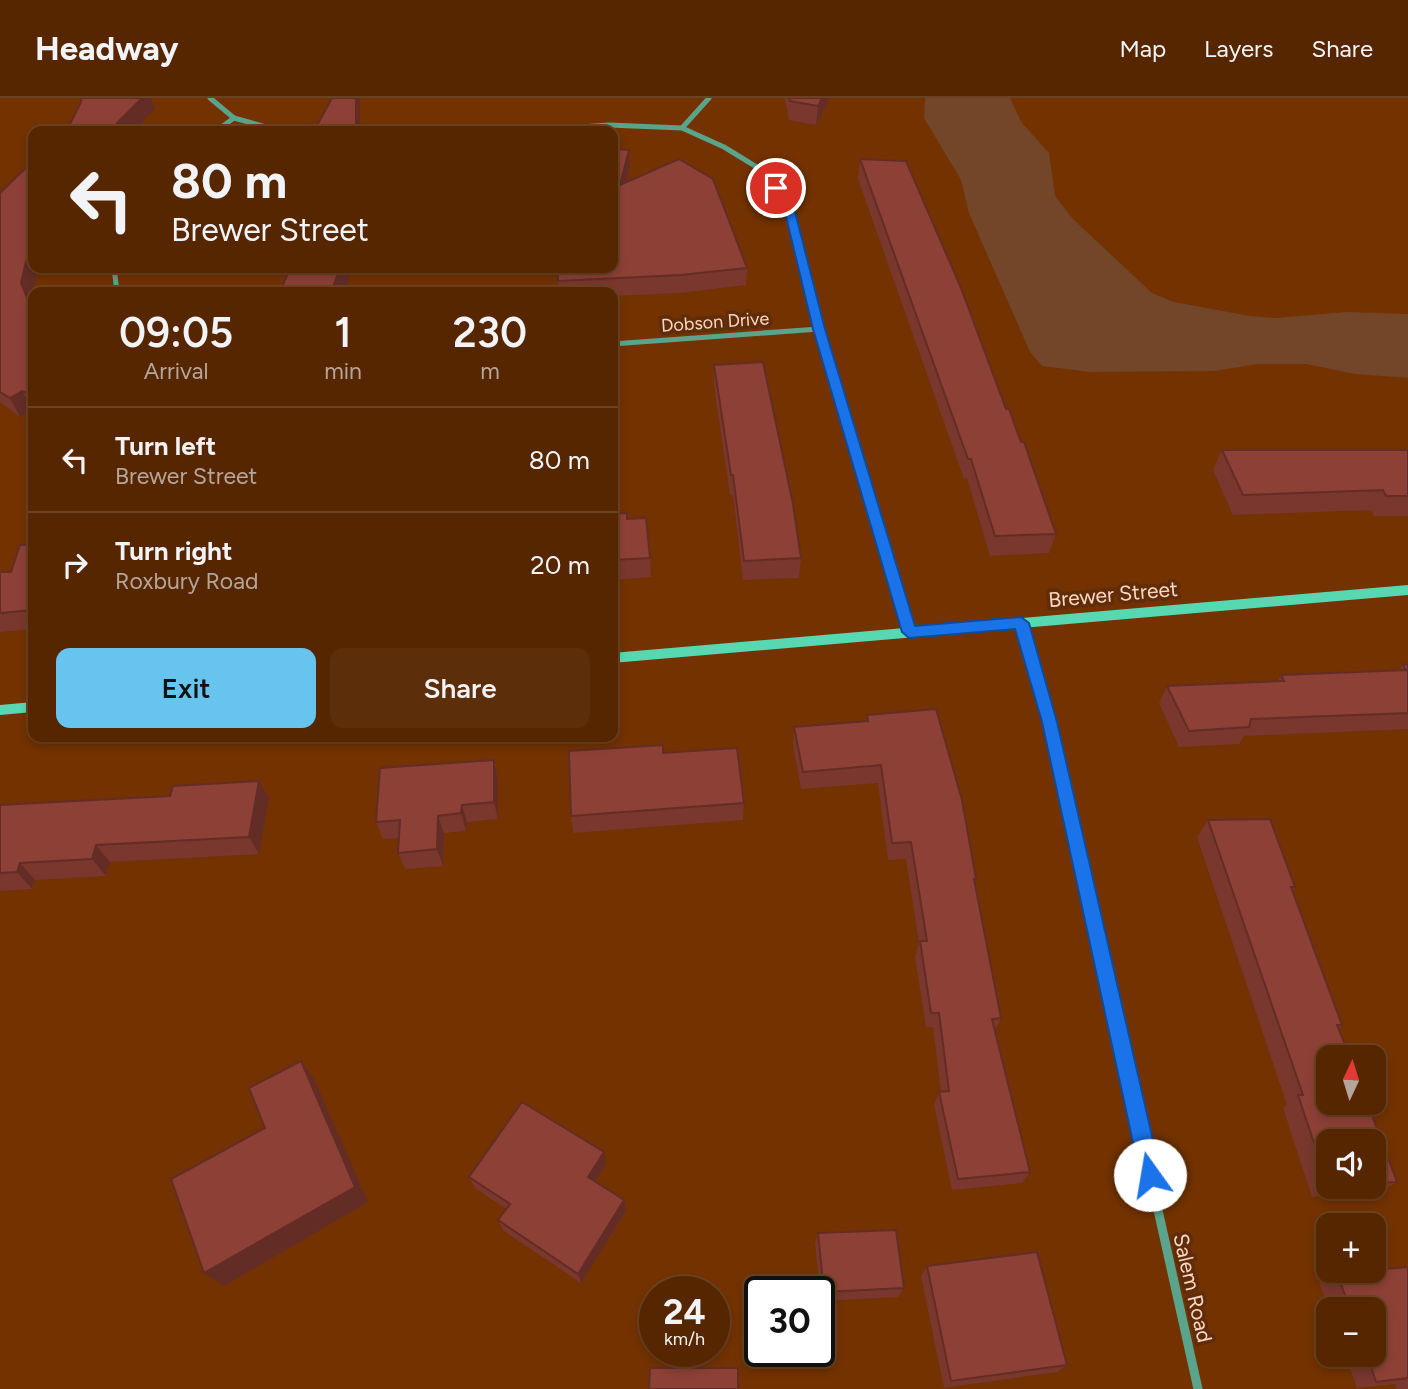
<!DOCTYPE html>
<html lang="en">
<head>
<meta charset="utf-8">
<style>
	:root { --surface:#562600; --page:#5c2e0a; --text:#f1f3f6; --muted:#b6a599; --line:#6c4322; --accent:#66c4ef }
	body { margin:0; font-family:Figtree,sans-serif; background:var(--page); color:var(--text); height:100vh; display:flex; flex-direction:column; font-size:26px; white-space:nowrap }
	* { box-sizing:border-box; margin:0 }
	p { font-size:23px; color:var(--muted) }
	.icon { flex:none; width:38px; height:38px; fill:none; stroke:currentColor; stroke-width:2; stroke-linecap:round; stroke-linejoin:round }
	.map { position:relative; flex:1; overflow:hidden }
	.panel { position:absolute; left:28px; top:189px; width:590px; height:455px; display:flex; flex-direction:column; background:var(--surface); border-radius:14px; box-shadow:0 4px 10px #0003,0 0 0 2px var(--line) }
	.panel>* { flex:none }
	.guide { position:absolute; left:28px; top:28px; width:590px; height:147px; border-radius:14px; box-shadow:0 4px 10px #0003,0 0 0 2px var(--line); background:#562600; color:var(--text); overflow:hidden }
	.needle { width:46px; rotate:4deg }
	.buttons { position:absolute; left:1316px; top:947px; display:grid; gap:14px }
	.buttons a { display:grid; place-items:center; width:70px; height:70px; border-radius:14px; background:var(--surface); box-shadow:0 4px 10px #0003,0 0 0 2px var(--line); font-size:35px }
	.speed { position:absolute; left:639px; top:1178px; display:flex; gap:14px; font-size:35px; font-weight:700; text-align:center }
	.speed>* { display:grid; place-content:center; width:91px; height:91px; border-radius:50%; background:var(--surface); box-shadow:0 4px 10px #0003,0 0 0 2px var(--line); line-height:1 }
	.speed small { font-size:18px; font-weight:400 }
	.speed .limit { border:4px solid #111; border-radius:10px; background:#fff; color:#111 }
	.pin { position:absolute; display:grid; place-items:center; width:60px; height:60px; color:#fff; margin:-30px; border:4px solid #fff; border-radius:50%; box-shadow:0 2px 7px #0007 }
	.me { position:absolute; width:77px; margin:-38px; rotate:347deg; stroke-linejoin:round; filter:drop-shadow(0 0 5px #0008) }
	.turn { display:flex; align-items:center; gap:24px; height:147px; padding:0 28px; font-size:32px }
	.turn .icon { width:91px; height:91px; stroke-width:2.5 }
	.turn b { display:block; font-size:49px; line-height:60px }
	.eta { display:flex; justify-content:space-evenly; align-items:center; height:119px; text-align:center }
	.eta b { font-size:42px; font-weight:600; line-height:49px }
	.primary-button { display:flex; gap:14px; margin-top:auto; padding:14px 28px }
	.primary-button a { flex:1; height:80px; border-radius:14px; background:var(--accent); color:#111; font-size:28px; font-weight:600; line-height:80px; text-align:center }
	.primary-button a+a { background:var(--page); color:var(--text) }
	ul { padding:0; list-style:none }
	li { display:flex; align-items:center; gap:21px; height:105px; padding:0 28px; border-top:2px solid var(--line) }
	li div { flex:1 }
	li b { display:block; font-size:26px }
	li em { font-style:normal }
	header { display:flex; align-items:center; gap:42px; box-sizing:border-box; height:98px; padding:0 35px; background:var(--surface); border-bottom:2px solid var(--line) }
	header strong { font-size:33px }
	nav { display:flex; gap:38px; margin-inline-start:auto; font-size:24px }
	.map>svg:first-child { display:block }
</style>
</head>
<body>
<header>
<strong>Headway</strong>
<nav><a>Map</a><a>Layers</a><a>Share</a></nav>
</header>
<div class="map">
<svg width="1408" height="1291" viewBox="0 0 1408 1291">
	<rect width="100%" height="100%" fill="#733200"/>
	<path fill="#734529" d="M925 0H1010L1022 25 1049 55 1055 98 1073 121 1152 195 1174 204 1250 218 1276 220 1346 214 1408 216V280L1355 276 1306 266H1258L1214 273 1090 274 1042 268 1030 254 969 115 961 82 924 20Z"/>
	<g fill="none" stroke-linecap="round" stroke-linejoin="round">
		<path stroke="#5aa48b" stroke-width="5" d="M210 0 234 20 280 33
			M709 0 682 30 724 49 765 74 788 105 819 231 845 319
			M216 33 234 20
			M523 33 609 27 682 30
			M114 170 117 194
			M612 246 819 231"/>
		<path stroke="#5aa48b" stroke-width="6" d="M845 317 909 534
			M1021 525 1049 624 1075 738"/>
		<path stroke="#5aa48b" stroke-width="9" d="M1074 736 1198 1291"/>
		<path fill="#58d8b1" fill-rule="evenodd" d="M1408 487V497L612 565V555Z
			M33 604V614L0 617V607Z"/>
	</g>
	<path fill="#79372e" fill-rule="evenodd" d="M785 0H830L816 27 789 22Z
		M629 52 630 69 626 84 747 170 746 187 680 195 612 198V194H559L558 183Z
		M860 61 1006 311 1056 436 1049 455 990 458 967 380 964 381 858 81Z
		M0 95 33 210V312L20 319 0 304Z
		M714 267 801 460 799 480 743 482 733 397H730L714 287Z
		M1222 352H1408V418H1374L1371 412 1233 417 1213 372Z
		M612 416 627 421 650 460 651 479 612 482Z
		M33 447V531L0 534V474H11Z
		M1408 566V631L1244 638 1239 646 1179 649 1159 605 1167 588 1277 584 1281 577 1399 572 1403 567Z
		M867 617 976 781 975 785 1001 920 995 933 1030 1074 1022 1085 952 1092 934 1007 939 994H941L933 929H926L915 859 919 845 906 761 888 762 878 685 801 691 793 647 794 629 866 623Z
		M663 655 744 705 743 722 573 735 571 718Z
		M494 662 498 680V721L467 724 466 733 444 735 443 768 405 771 398 755 399 740 383 741 376 724Z
		M269 700 259 756 110 764 106 778 35 782 32 791 0 793V707Z
		M1208 722 1295 789 1292 793 1342 927 1339 930 1397 1084 1379 1095 1312 1099 1283 1010 1287 1007 1197 739ZM1328 1043H1374V1088H1328Z
		M606 1066 595 1084 626 1113 581 1185 504 1133 498 1122 506 1111 475 1090 469 1079Z
		M818 1135 904 1190 898 1199 821 1203 815 1145Z
		M927 1168 1067 1267 1057 1274 944 1290 921 1178Z
		M1408 1169V1291H1397L1395 1286 1357 1290 1345 1256H1374V1211H1329L1319 1184 1337 1175Z"/>
	<path fill="#632d26" d="M142 0H151L155 11 134 33H109Z
		M356 0H360V33H356Z
		M822 0H830L816 27 818 8Z
		M629 52 630 69 621 104 620 87Z
		M33 134V170H38L31 204 33 210V215L21 185Z
		M340 170H348L350 178 344 194H331Z
		M22 293 33 312 20 319 10 300Z
		M494 662 498 680V721L494 704Z
		M259 683 269 700 259 756 249 739Z
		M462 707 467 724 466 733 461 715Z
		M438 718 444 735 443 768 437 751Z
		M96 747 110 764 106 778 92 761Z
		M20 765 35 782 32 791 17 774Z
		M301 963 315 983 368 1104 224 1188 204 1175Z
		M604 1054 606 1066 591 1090 588 1079Z
		M624 1102 626 1113 581 1185 578 1176Z"/>
	<path fill="#8d4036" stroke="#632d26" stroke-width="2" d="M81 0H142L109 33H64L69 28 81 4Z
		M332 0H356V33H314Z
		M789 0H822L818 8 790 3Z
		M612 51 629 52 620 87 679 61 713 81 747 170 680 177 558 183V170H612Z
		M860 61 906 63 961 190 1006 311H1009L1021 344H1024L1056 436 995 438 971 361H968Z
		M33 63V134L21 185 33 215V297L22 293 10 300 0 294V95Z
		M290 170H340L331 194H280Z
		M763 264 793 406 801 460 744 463 733 377H731L714 267Z
		M1222 352H1408V398H1386L1383 392 1243 397Z
		M627 415V421L646 420 650 460 612 462V416Z
		M20 447H33V512L0 515V474H11Z
		M1408 566V615L1251 621 1249 629 1189 633 1167 588 1284 583 1281 577 1406 572 1403 567Z
		M936 611 962 702 976 781H974L1001 920 992 921 1030 1074 958 1081 939 994 949 993 939 915H931L920 843H927L911 744 892 745 881 667 803 674 794 629 868 623 867 617Z
		M663 647V655L737 650 744 705 571 718 569 653Z
		M494 662V704L462 707 461 715 438 718 437 751 398 755 400 722 376 724 380 670Z
		M259 683 249 739 96 747 92 761 20 765 17 774 0 775V707L170 698 173 688Z
		M1270 721 1295 789H1291L1342 927H1337L1350 959H1328V1004H1367L1397 1084 1374 1085V1043H1328V1087L1298 997H1303L1208 722Z
		M301 963 355 1089 204 1175 171 1081 265 1030 249 990Z
		M522 1004 604 1054 588 1079 624 1102 578 1176 498 1122 510 1106 469 1079Z
		M896 1132 904 1190 824 1194 818 1135Z
		M1037 1154 1067 1267 951 1283 927 1168Z
		M1408 1169V1280L1376 1284 1367 1256H1374V1211H1350L1337 1175 1374 1172Z
		M650 1270H738V1291H649Z"/>
	<path fill="#1a73e8" stroke="#114b97" stroke-width="2" d="M773 88H780L793 106 825 231 915 528 1021 519 1029 525 1057 624 1161 1077 1158 1085 1150 1088 1143 1085 1140 1077 1042 624 1015 531 909 540 902 534 813 231 783 106 771 90Z"/>
	<g text-anchor="middle" dominant-baseline="central" stroke-width="7" stroke-linejoin="round" paint-order="stroke">
		<g font-size="18" fill="#ffd7c1" stroke="#5f2d0b">
			<text transform="translate(715 224) rotate(-4)">Dobson Drive</text>
		</g>
		<g font-size="21" fill="#ffd7c1" stroke="#5f2d0b">
			<text transform="translate(1113 496) rotate(-5)">Brewer Street</text>
			<text transform="translate(1193 1190) rotate(77)">Salem Road</text>
		</g>
	</g>
</svg>
<div class="buttons">
<a><svg class="needle" viewBox="-14 -14 28 28"><path d="M0-13l5 13h-10z" fill="#e53935"/><path d="M0 13l5-13h-10z" fill="#b6a599"/></svg></a>
<a><svg class="icon" aria-label="sound" viewBox="0 0 24 24"><path d="M4 9h4l5-4v14l-5-4H4zM17 9q2 3 0 6"/></svg></a>
<a>+</a>
<a>−</a>
</div>
<div class="speed"><div>24<small>km/h</small></div><div class="limit">30</div></div>
<div class="pin" style="left:776px;top:90px;background:#d93025"><svg class="icon" aria-label="arrive" viewBox="0 0 24 24"><path d="M6 21V4h12l-3 4 3 4H6"/></svg></div>
<svg class="me" style="left:1150px;top:1077px" viewBox="-20 -20 40 40"><circle r="19" fill="#fff"/><path d="M0-13L10 11 0 6-10 11z" fill="#1a73e8"/></svg>
<div class="guide">
<div class="turn"><svg class="icon" aria-label="left" viewBox="0 0 24 24"><path d="M17 20v-9H6M10 6l-5 5 5 5"/></svg><div><b>80 m</b>Brewer Street</div></div>
</div>
<section class="panel">
<div class="eta">
<div><b>09:05</b><p>Arrival</p></div>
<div><b>1</b><p>min</p></div>
<div><b>230</b><p>m</p></div>
</div>
<ul>
<li><svg class="icon" aria-label="left" viewBox="0 0 24 24"><path d="M17 20v-9H6M10 6l-5 5 5 5"/></svg><div><b>Turn left</b><p>Brewer Street</p></div><em>80 m</em></li>
<li><svg class="icon" aria-label="right" viewBox="0 0 24 24"><path d="M7 20v-9h11M14 6l5 5-5 5"/></svg><div><b>Turn right</b><p>Roxbury Road</p></div><em>20 m</em></li>
</ul>
<div class="primary-button"><a>Exit</a><a>Share</a></div>
</section>
</div>
</body>
</html>
